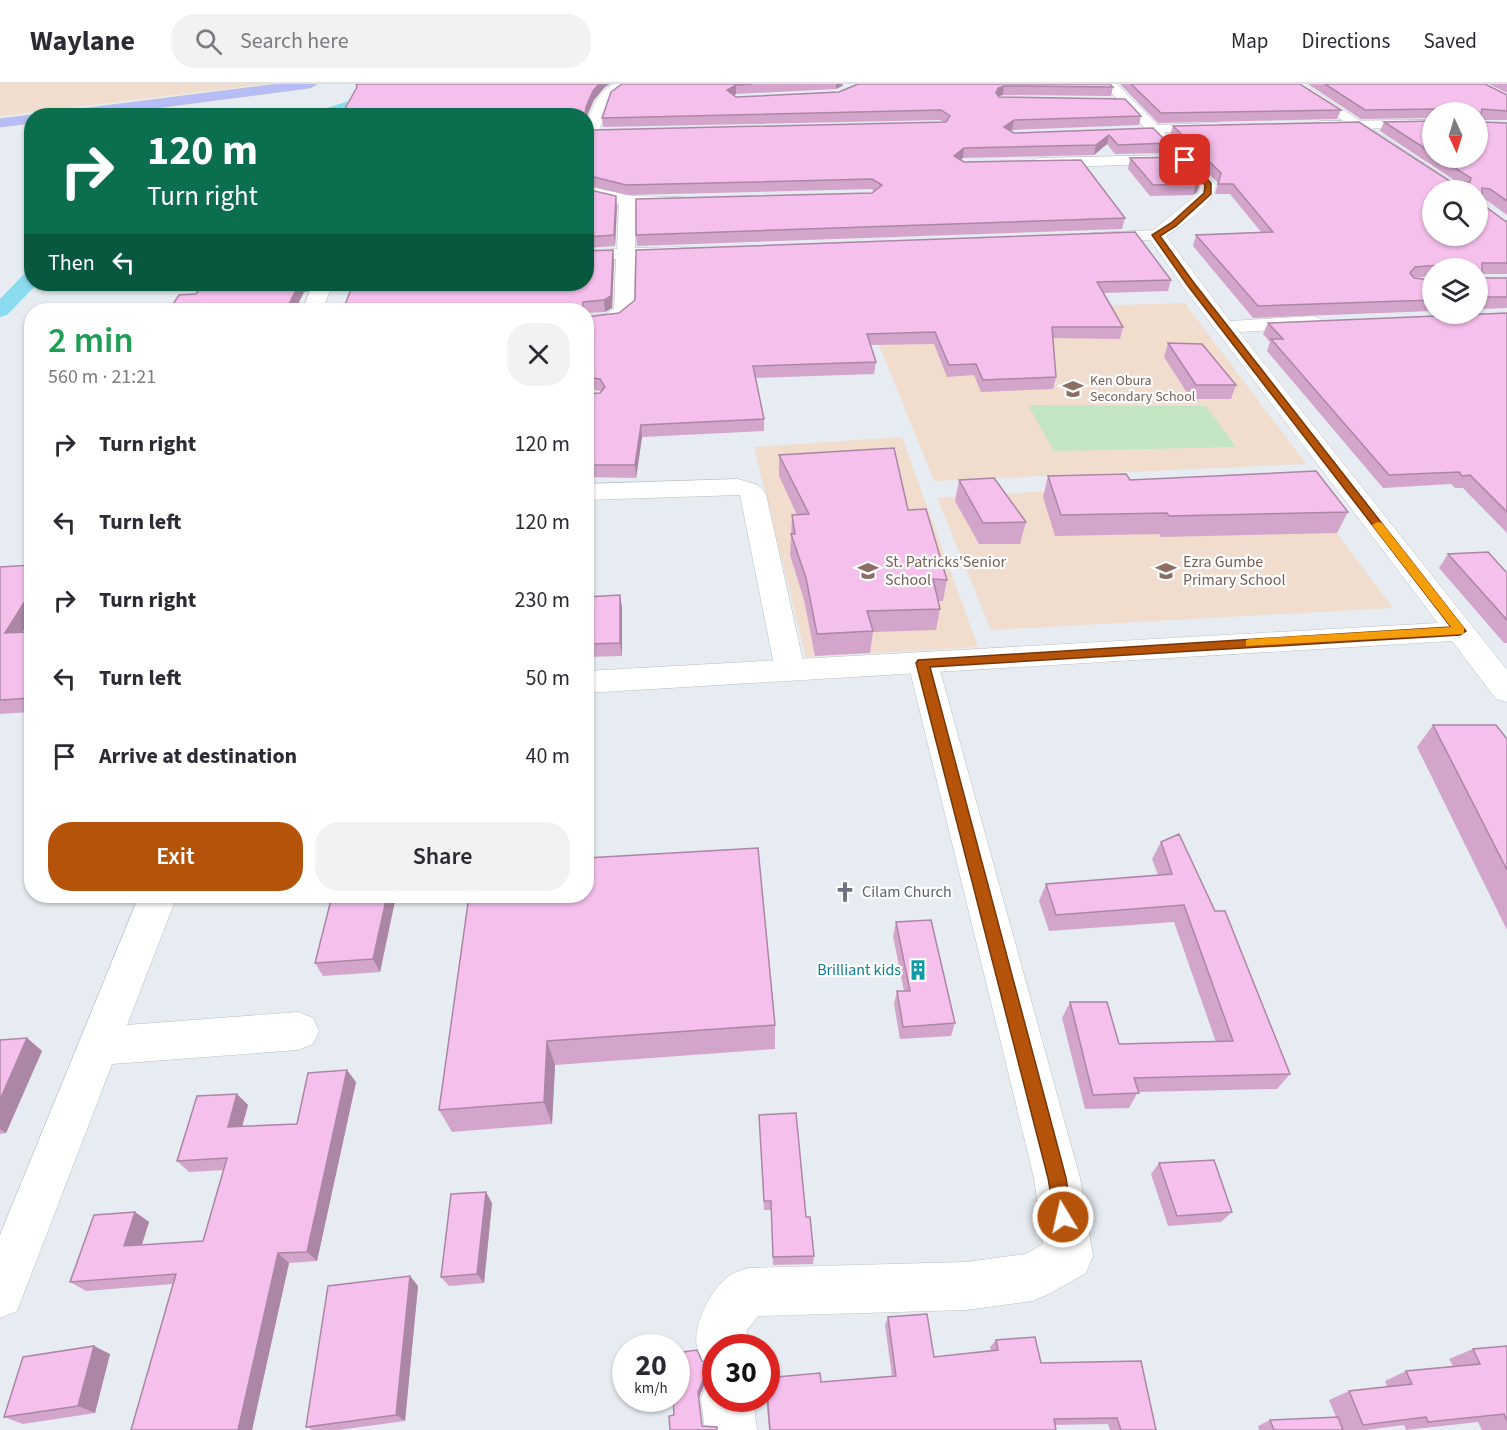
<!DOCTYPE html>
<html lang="en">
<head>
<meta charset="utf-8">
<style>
	:root { --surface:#fff; --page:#f2f2f3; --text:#2b2b33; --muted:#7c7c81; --line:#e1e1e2; --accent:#b45309 }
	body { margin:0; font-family:"Source Sans 3",sans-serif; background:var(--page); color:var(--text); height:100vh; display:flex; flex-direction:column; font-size:22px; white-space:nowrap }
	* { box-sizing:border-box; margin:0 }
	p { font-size:20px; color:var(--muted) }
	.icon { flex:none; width:33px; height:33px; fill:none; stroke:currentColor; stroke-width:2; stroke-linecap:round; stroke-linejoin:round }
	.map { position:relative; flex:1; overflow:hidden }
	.side { position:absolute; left:24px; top:219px; width:570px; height:600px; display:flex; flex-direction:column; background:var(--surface); border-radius:24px; box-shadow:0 2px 4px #0004 }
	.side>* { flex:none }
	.hud { position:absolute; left:24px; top:24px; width:570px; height:183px; border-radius:24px; box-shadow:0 2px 4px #0004; background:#0b6e4f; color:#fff; overflow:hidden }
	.needle { width:39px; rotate:176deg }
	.fabs { position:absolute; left:1422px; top:18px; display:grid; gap:12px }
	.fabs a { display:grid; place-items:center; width:66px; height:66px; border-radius:50%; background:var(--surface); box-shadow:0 2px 4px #0004; font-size:30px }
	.speed { position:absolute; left:612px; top:1250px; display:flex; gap:12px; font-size:30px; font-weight:700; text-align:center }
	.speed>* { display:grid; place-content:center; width:78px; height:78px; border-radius:50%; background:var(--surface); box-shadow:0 2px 4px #0004; line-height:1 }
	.speed small { font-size:15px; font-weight:400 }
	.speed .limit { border:9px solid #d22; background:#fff; color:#111 }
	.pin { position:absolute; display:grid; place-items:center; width:51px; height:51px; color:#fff; margin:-26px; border-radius:12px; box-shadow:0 3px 9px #0006 }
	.me { position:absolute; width:66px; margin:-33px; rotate:351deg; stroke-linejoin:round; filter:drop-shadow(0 0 4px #0008) }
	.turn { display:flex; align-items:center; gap:21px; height:126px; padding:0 24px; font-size:27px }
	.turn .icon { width:78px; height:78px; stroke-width:2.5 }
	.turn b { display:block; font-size:42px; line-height:51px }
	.then { display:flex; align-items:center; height:57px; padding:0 24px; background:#0003; gap:12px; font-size:22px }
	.round { display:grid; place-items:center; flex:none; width:63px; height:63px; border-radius:24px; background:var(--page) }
	.summary { display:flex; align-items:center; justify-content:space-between; height:102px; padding:0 24px }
	h1 { font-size:36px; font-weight:600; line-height:45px; color:#1e9e55 }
	.primary-button { display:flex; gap:12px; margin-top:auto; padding:12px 24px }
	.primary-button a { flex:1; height:69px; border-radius:24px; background:var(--accent); color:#fff; font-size:24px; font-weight:600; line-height:69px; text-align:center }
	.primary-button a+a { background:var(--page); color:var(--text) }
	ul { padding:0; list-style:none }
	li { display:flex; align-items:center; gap:18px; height:78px; padding:0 24px }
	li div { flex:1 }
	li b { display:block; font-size:22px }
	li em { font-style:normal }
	header { display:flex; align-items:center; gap:36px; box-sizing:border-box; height:84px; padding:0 30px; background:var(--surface); border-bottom:2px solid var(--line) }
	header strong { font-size:28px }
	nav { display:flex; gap:33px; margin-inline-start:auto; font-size:21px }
	.search { width:420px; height:54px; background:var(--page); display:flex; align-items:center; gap:15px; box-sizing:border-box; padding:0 21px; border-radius:24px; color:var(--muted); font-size:22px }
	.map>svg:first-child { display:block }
</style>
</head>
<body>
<header>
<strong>Waylane</strong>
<div class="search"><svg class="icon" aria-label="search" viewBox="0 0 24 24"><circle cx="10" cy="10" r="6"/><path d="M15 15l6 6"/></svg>Search here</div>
<nav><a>Map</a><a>Directions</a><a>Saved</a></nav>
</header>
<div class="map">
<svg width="1507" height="1346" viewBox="0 0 1507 1346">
	<rect width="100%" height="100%" fill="#e6ecf1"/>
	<path fill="#f1ddce" d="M0 0H266L0 32Z
		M1185 219 1306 380 934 397 866 229Z
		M902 353 978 563 806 573 754 363Z
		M1294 392 1393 524 991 546 937 414Z"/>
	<path fill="#c3e5c4" d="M1028 321 1206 322 1236 363 1054 367Z"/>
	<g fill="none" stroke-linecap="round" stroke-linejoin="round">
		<path fill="#8bdbef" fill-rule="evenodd" d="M403 0H424L422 3 333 32H309L311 29Z
			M32 187V200H37L7 231 0 233V215L25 189Z"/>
		<g stroke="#b8bec3" stroke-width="1">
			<path id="street" d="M1432 36V44L1320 45 1313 41 1320 37Z
				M1218 39 1225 43 1223 46 1154 49 1147 45 1154 41Z
				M1174 71 1179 73 1182 76 1179 79 1037 84 1029 79 1037 74Z
				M586 102 633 112 682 113 690 118 682 123 635 122V164L680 163 686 164 689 168 686 172 680 173 635 175 634 226C623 242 605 242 586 243V231L606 230 614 225 616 175 586 176V166L617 165 619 120 586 113Z
				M1156 146 1162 147 1165 151 1162 155 1092 159 1086 158 1083 154 1086 150 1092 149Z
				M738 395 758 401 766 410 805 586 801 593 790 596 779 593 775 586 740 411 586 416V400Z
				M923 569 934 572 938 579 1080 1094 1093 1172 1086 1189 1049 1210 1032 1217 966 1226 758 1232 747 1246V1263H716V1286L704 1281C702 1275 698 1269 697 1263 692 1240 712 1204 730 1191 735 1188 742 1186 748 1184L966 1178 1026 1170 1043 1160 1034 1094 908 579 912 572Z
				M139 812H177L127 941 298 928 313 934 319 947 313 960 298 966 112 980 17 1227 0 1234V1151Z
				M716 1293V1314H753L757 1346H705L701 1314 709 1296Z"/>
		</g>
		<g stroke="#b8bec3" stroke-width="1">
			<path id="secondary" d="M614 0H631L610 16 600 44 591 57 586 58C586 36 593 11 614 0Z
				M1103 0H1117L1216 101C1214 120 1182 142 1166 152L1230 237 1313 232 1320 234 1323 238 1320 242 1313 244 1239 248 1507 586V618L1496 615 1452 557 586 609V587L1438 539 1184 204 1147 151 1199 109 1200 102Z
				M1288 0H1304L1465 106H1447Z
				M313 200H333L322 226H302Z"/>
		</g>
		<g stroke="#c7c7c8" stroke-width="1">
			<path id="primary" d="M278 0H317L310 4 94 32H50L57 28Z
				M32 31 35 32H32V39L0 43V35Z"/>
		</g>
		<use href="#street" fill="#fff" fill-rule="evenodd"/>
		<use href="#secondary" fill="#fff" fill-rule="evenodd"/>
		<use href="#primary" fill="#b6bcf5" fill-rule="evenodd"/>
	</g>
	<path fill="#d3a5cb" d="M622 0H843L842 2 836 5 736 10 733 11 736 13 839 8 858 0 1113 3 1111 12 1003 11 998 12 999 13 1141 32 1139 41 1012 46 1011 47 1014 49 1153 44 1168 59 1166 69 1115 70 1107 60 1094 71 963 74 960 76 964 78 1125 134 1122 145 637 162 636 151 872 109 874 107 871 105 627 111 586 101V50L943 38 940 36 603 43 602 34Z
		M1120 0H1300L1341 26 1337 35 1158 39Z
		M1308 0H1485L1507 11V36H1480L1482 38 1507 39V131L1485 115H1482V120L1505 137H1507V190H1482V194H1507V224L1478 225V184H1432V192L1413 194 1432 196V227L1253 234 1193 162 1196 151 1261 148 1230 110H1215L1218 99 1170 51 1173 42 1451 98H1457L1380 47 1384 38 1432 37V74H1478V28H1432V34L1361 35Z
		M1489 0H1507V9Z
		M1130 74 1200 97 1197 108 1193 111 1150 112 1128 85Z
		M586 105 617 123 615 162 586 164Z
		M636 166 1171 196 1168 207 1104 209 1123 243 1120 255 1053 254 1056 293 1053 305 981 308 974 291 947 293 934 260 870 261 876 278 874 290 755 294 764 335V347L642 353 636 394 586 393V310L600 309 601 307 586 305V233L619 229 635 216Z
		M614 177 612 224 605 228 586 229V226H343Z
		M203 200H311L307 208H304L295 226H169L196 210Z
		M1507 229V449L1463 404H1455L1451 400 1383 404 1267 267 1270 258 1263 250 1268 239Z
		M1168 259 1236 301 1231 315H1191L1164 273Z
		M779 371 908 426 947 496 943 517H938L940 525 936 546 873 548 870 569 815 572 804 516 790 471 792 431H797L779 392Z
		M1048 392 1130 396 1348 428 1337 449 1161 453 1159 450 1055 452 1043 413Z
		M959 396 1026 438 1020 460H979L955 417Z
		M1448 470 1507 489V559H1504L1439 484Z
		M32 481V533L22 548H32V628L0 630V483Z
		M586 513 622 523V572L586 573Z
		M1433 641 1507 655V846L1417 663Z
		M586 731 588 738 587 774 775 941V965L555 981 552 1040 452 1048 439 1026 586 812Z
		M1161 758 1290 990 1277 1005 1138 1008 1129 1024 1085 1025 1062 934 1070 918 1119 960 1216 958 1174 838 1049 847 1039 817 1046 800 1158 791 1152 775Z
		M396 812 380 888 323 892 315 879Z
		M896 838 955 939 951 952 900 955 894 920 897 907H904L893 852Z
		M27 954 42 967 6 1049 0 1050V956Z
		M356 998 317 1177 289 1179 252 1346H131L173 1200 86 1207 70 1198 135 1128 149 1138 142 1161 203 1157 224 1086 189 1088 177 1077 237 1010 248 1021 242 1042 297 1040Z
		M759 1031 806 1133 814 1172 813 1180 773 1181 771 1126H764Z
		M1159 1079 1232 1128 1221 1138 1168 1142 1151 1090Z
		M492 1119 484 1199 449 1202 441 1193Z
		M418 1202 405 1337 338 1346H313L306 1343Z
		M888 1233 934 1273 991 1267 990 1263 996 1256 1041 1279 1156 1346H1110L1108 1340 1055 1341 1056 1346H769L766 1313V1294L821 1298 892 1292 885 1241Z
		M1507 1262V1346H1482L1478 1338 1406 1346 1404 1341 1366 1346H1259L1258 1342 1270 1336 1336 1333 1329 1316 1349 1307 1387 1303 1385 1297 1406 1287 1453 1282 1449 1275 1473 1265Z
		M110 1270 95 1329 23 1340 4 1333Z"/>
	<path fill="#ac86a5" d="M599 0H610L605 3 594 16 587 32 586 36V32H585L586 23 593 7Z
		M836 0H843L842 2 836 5Z
		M736 1V10L727 15V6Z
		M1004 2 1003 11 996 13V9L998 4Z
		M1014 36 1012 46 1003 53 1004 43Z
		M1109 51 1107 60 1094 71 1096 61Z
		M964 64 963 74 953 82 954 72Z
		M1200 97 1197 108 1193 111 1196 100Z
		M616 112 617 123 615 162 614 151Z
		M613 166 614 177 612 224 605 228 604 216Z
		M299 200H301L304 208 295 226H286Z
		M305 200H311L307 208Z
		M641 341 642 353 636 394 635 381Z
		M32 506V533L14 562 5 549Z
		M620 511 622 523V572L620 559Z
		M586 731 588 738 586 799Z
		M387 812H396L380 888 373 875Z
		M27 954 42 967 6 1049 0 1045V1016Z
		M547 957 555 981 552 1040 544 1018Z
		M347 986 356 998 317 1177 307 1168Z
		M237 1010 248 1021 239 1054 228 1043Z
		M486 1108 492 1119 484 1199 477 1190Z
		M135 1128 149 1138 138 1172 124 1162Z
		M278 1169 289 1179 252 1346H238Z
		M410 1192 418 1202 405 1337 396 1331Z
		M94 1262 110 1270 95 1329 78 1322Z
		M711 1286 712 1292 707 1295 699 1314 698 1308 706 1289Z"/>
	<path fill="#f5c0ec" stroke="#ac86a5" stroke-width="1.5" fill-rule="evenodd" d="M356 0H599L593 7 586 23 585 32H341L357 3Z
		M622 0H752L736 1 727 6 736 13 839 8 858 0H1110L1113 3 1004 2 998 4 996 9 999 13 1125 15 1141 32 1014 36 1004 43 1014 49 1153 44 1168 59 1118 61 1109 51 1096 61 964 64 954 72 964 78 1081 76 1125 134 636 151V115L872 109 882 101 872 95 626 101 586 91V50L593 46 946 38 950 32 941 26 602 34 611 8Z
		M1131 0H1300L1341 26 1161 29Z
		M1325 0H1485L1507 11V27L1482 25 1480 36 1482 38 1507 39V117L1490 105 1482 104V120L1505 137H1507V179H1482V194H1507V213H1484L1482 216H1478V184H1439V181L1415 183 1410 189 1414 194 1432 196V216L1258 222 1196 151 1273 148 1233 100H1218L1221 89 1173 42 1359 38 1451 98H1470L1471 94 1439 74H1478V28H1438V25L1365 26ZM1432 106H1478V152H1432Z
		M1432 37V69L1384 38Z
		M1182 73 1201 92 1200 97 1196 100 1153 101 1130 74Z
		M586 105 616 112 614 151 586 153Z
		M1135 148 1171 196 1097 198 1123 243H1052L1056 293 983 296 976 280 949 281 935 248 867 250 876 278 753 282 764 335 641 341 635 381H586V310L600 309 605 303 600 295 586 293V233L619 229 635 216 636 166Z
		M613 166 611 212 604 216 583 218V226H343L353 200H586V167Z
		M203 200H299L286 226H169L179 211 196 210Z
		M1507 229V428L1470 391 1462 392 1459 388 1389 391 1271 255H1283L1268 239Z
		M1168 259 1202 260 1236 301H1196Z
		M894 364 908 426 926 425 947 496 933 495 940 525 867 527 873 547 817 550 806 494 791 450H795L792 431 809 430 779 371Z
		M1316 387 1348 428 1169 432 1167 429 1061 431 1048 392 1126 390 1130 396Z
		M994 394 1026 438 983 439 959 396Z
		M1488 468 1507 489V536L1448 470Z
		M32 481V506L5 549 32 548V614L0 616V483Z
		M620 511V559L586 560V513Z
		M1433 641H1496L1507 655V786Z
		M1179 750 1215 827H1225L1290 990 1134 994 1139 1009 1093 1011 1070 918H1107L1119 960 1233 957 1184 821 1056 831 1046 800 1172 790 1161 758Z
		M758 764 775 941 547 957 544 1018 439 1026 469 812H586V774Z
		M332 812H387L373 875 315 879Z
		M931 836 955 939 903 943 897 907H910L896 838Z
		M27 954 0 1016V956Z
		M347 986 307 1168 278 1169 238 1346H131L176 1190 70 1198 94 1131 135 1128 124 1162 203 1157 227 1074 177 1077 197 1012 237 1010 228 1043 297 1040 308 989Z
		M796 1029 806 1133H810L814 1172 773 1173 771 1117H764L759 1031Z
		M1214 1076 1232 1128 1177 1132 1159 1079Z
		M486 1108 477 1190 441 1193 451 1110Z
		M410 1192 396 1331 306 1343 328 1202Z
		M927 1230 934 1273 998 1266 996 1256 1035 1253 1041 1279 1141 1277 1156 1346H1121L1117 1334 1054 1335 1056 1346H770L766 1294 820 1289 821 1298 896 1292 888 1233Z
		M94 1262 78 1322 4 1333 23 1273Z
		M1507 1262V1337L1504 1330 1428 1338 1426 1333 1363 1341 1349 1307 1412 1300 1406 1287 1480 1280 1473 1265Z
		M697 1266 702 1277 710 1280 711 1286 706 1289 698 1308 702 1342 717 1343V1346H670L669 1332 674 1331 673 1314H676V1269Z
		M1338 1333 1343 1346H1274L1270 1336Z"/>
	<path fill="#b45309" stroke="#753606" stroke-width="1.5" d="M1182 74H1187L1211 99V110L1176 142 1160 152 1194 199 1466 547 1460 551 930 583 1066 1094 1072 1133 1070 1140 1063 1143 1056 1140 1048 1094 916 579 918 576 1451 543 1188 202 1152 151 1171 139 1204 109 1205 101Z"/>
	<path fill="#f59e0b" d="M1378 438 1382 439 1464 544V550L1246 562V556L1250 555 1451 543 1372 441Z"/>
	<defs>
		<g id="school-bare" transform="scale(1.62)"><path d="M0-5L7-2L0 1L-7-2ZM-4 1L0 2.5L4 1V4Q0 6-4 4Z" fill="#8d6e63" stroke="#fff" stroke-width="2.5" paint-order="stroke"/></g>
		<g id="church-bare" transform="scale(1.62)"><path d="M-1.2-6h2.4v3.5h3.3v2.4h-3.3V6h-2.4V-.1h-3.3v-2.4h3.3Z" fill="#6b7280" stroke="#fff" stroke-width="2.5" paint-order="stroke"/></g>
		<g id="building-bare" transform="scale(1.62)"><path d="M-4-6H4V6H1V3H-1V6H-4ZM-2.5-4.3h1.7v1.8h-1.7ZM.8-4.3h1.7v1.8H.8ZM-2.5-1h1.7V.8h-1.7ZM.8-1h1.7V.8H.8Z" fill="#0f9aa8" stroke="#fff" stroke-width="2.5" paint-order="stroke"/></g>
	</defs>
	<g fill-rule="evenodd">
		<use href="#school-bare" x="1073" y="305"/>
		<use href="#school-bare" x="868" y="487"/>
		<use href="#school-bare" x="1166" y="487"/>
		<use href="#church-bare" x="845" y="808"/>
		<use href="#building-bare" x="918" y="886"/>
	</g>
	<g text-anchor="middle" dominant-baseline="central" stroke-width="4.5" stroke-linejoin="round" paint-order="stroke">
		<g font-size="14" fill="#785e54" stroke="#fff" text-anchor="start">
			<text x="1090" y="297">Ken Obura<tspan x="1090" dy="16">Secondary School</tspan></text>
		</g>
		<g font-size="16" fill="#785e54" stroke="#fff" text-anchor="start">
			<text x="885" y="478">St. Patricks'Senior<tspan x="885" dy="18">School</tspan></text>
			<text x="1183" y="478">Ezra Gumbe<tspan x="1183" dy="18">Primary School</tspan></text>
		</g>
		<g font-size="16" fill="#5b616d" stroke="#fff" text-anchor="start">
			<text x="862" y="808">Cilam Church</text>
		</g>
		<g font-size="16" fill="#0d838f" stroke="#fff" text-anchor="end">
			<text x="901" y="886">Brilliant kids</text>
		</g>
	</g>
</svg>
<div class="fabs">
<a><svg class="needle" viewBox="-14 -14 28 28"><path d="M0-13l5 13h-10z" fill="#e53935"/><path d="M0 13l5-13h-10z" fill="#7c7c81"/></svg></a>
<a><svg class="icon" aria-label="search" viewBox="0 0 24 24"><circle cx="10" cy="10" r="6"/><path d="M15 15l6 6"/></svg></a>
<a><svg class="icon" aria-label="layers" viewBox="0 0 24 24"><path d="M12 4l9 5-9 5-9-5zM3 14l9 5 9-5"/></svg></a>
</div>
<div class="speed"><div>20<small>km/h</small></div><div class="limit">30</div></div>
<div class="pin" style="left:1185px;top:76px;background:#d93025"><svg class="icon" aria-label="arrive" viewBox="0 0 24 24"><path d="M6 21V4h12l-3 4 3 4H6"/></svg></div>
<svg class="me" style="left:1063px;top:1133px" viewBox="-20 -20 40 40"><circle r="17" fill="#b45309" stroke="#fff" stroke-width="3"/><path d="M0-11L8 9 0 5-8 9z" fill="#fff"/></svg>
<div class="hud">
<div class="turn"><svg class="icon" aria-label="right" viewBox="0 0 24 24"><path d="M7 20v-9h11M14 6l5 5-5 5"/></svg><div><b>120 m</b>Turn right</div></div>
<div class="then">Then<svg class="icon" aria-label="left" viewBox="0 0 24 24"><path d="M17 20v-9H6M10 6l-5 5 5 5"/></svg></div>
</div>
<section class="side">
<div class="summary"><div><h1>2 min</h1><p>560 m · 21:21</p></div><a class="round"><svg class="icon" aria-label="close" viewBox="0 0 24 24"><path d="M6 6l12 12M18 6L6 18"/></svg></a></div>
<ul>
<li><svg class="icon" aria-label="right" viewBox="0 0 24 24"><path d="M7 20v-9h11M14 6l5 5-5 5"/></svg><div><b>Turn right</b></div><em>120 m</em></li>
<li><svg class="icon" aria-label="left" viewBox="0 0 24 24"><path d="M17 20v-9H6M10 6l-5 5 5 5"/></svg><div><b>Turn left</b></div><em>120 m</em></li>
<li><svg class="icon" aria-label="right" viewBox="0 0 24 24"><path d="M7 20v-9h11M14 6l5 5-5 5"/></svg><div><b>Turn right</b></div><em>230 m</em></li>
<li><svg class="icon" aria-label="left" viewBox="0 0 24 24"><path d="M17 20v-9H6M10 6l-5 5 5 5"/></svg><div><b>Turn left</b></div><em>50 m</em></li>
<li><svg class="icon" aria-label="arrive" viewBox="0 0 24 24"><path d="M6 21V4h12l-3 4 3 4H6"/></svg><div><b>Arrive at destination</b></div><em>40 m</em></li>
</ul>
<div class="primary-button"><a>Exit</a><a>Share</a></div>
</section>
</div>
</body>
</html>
